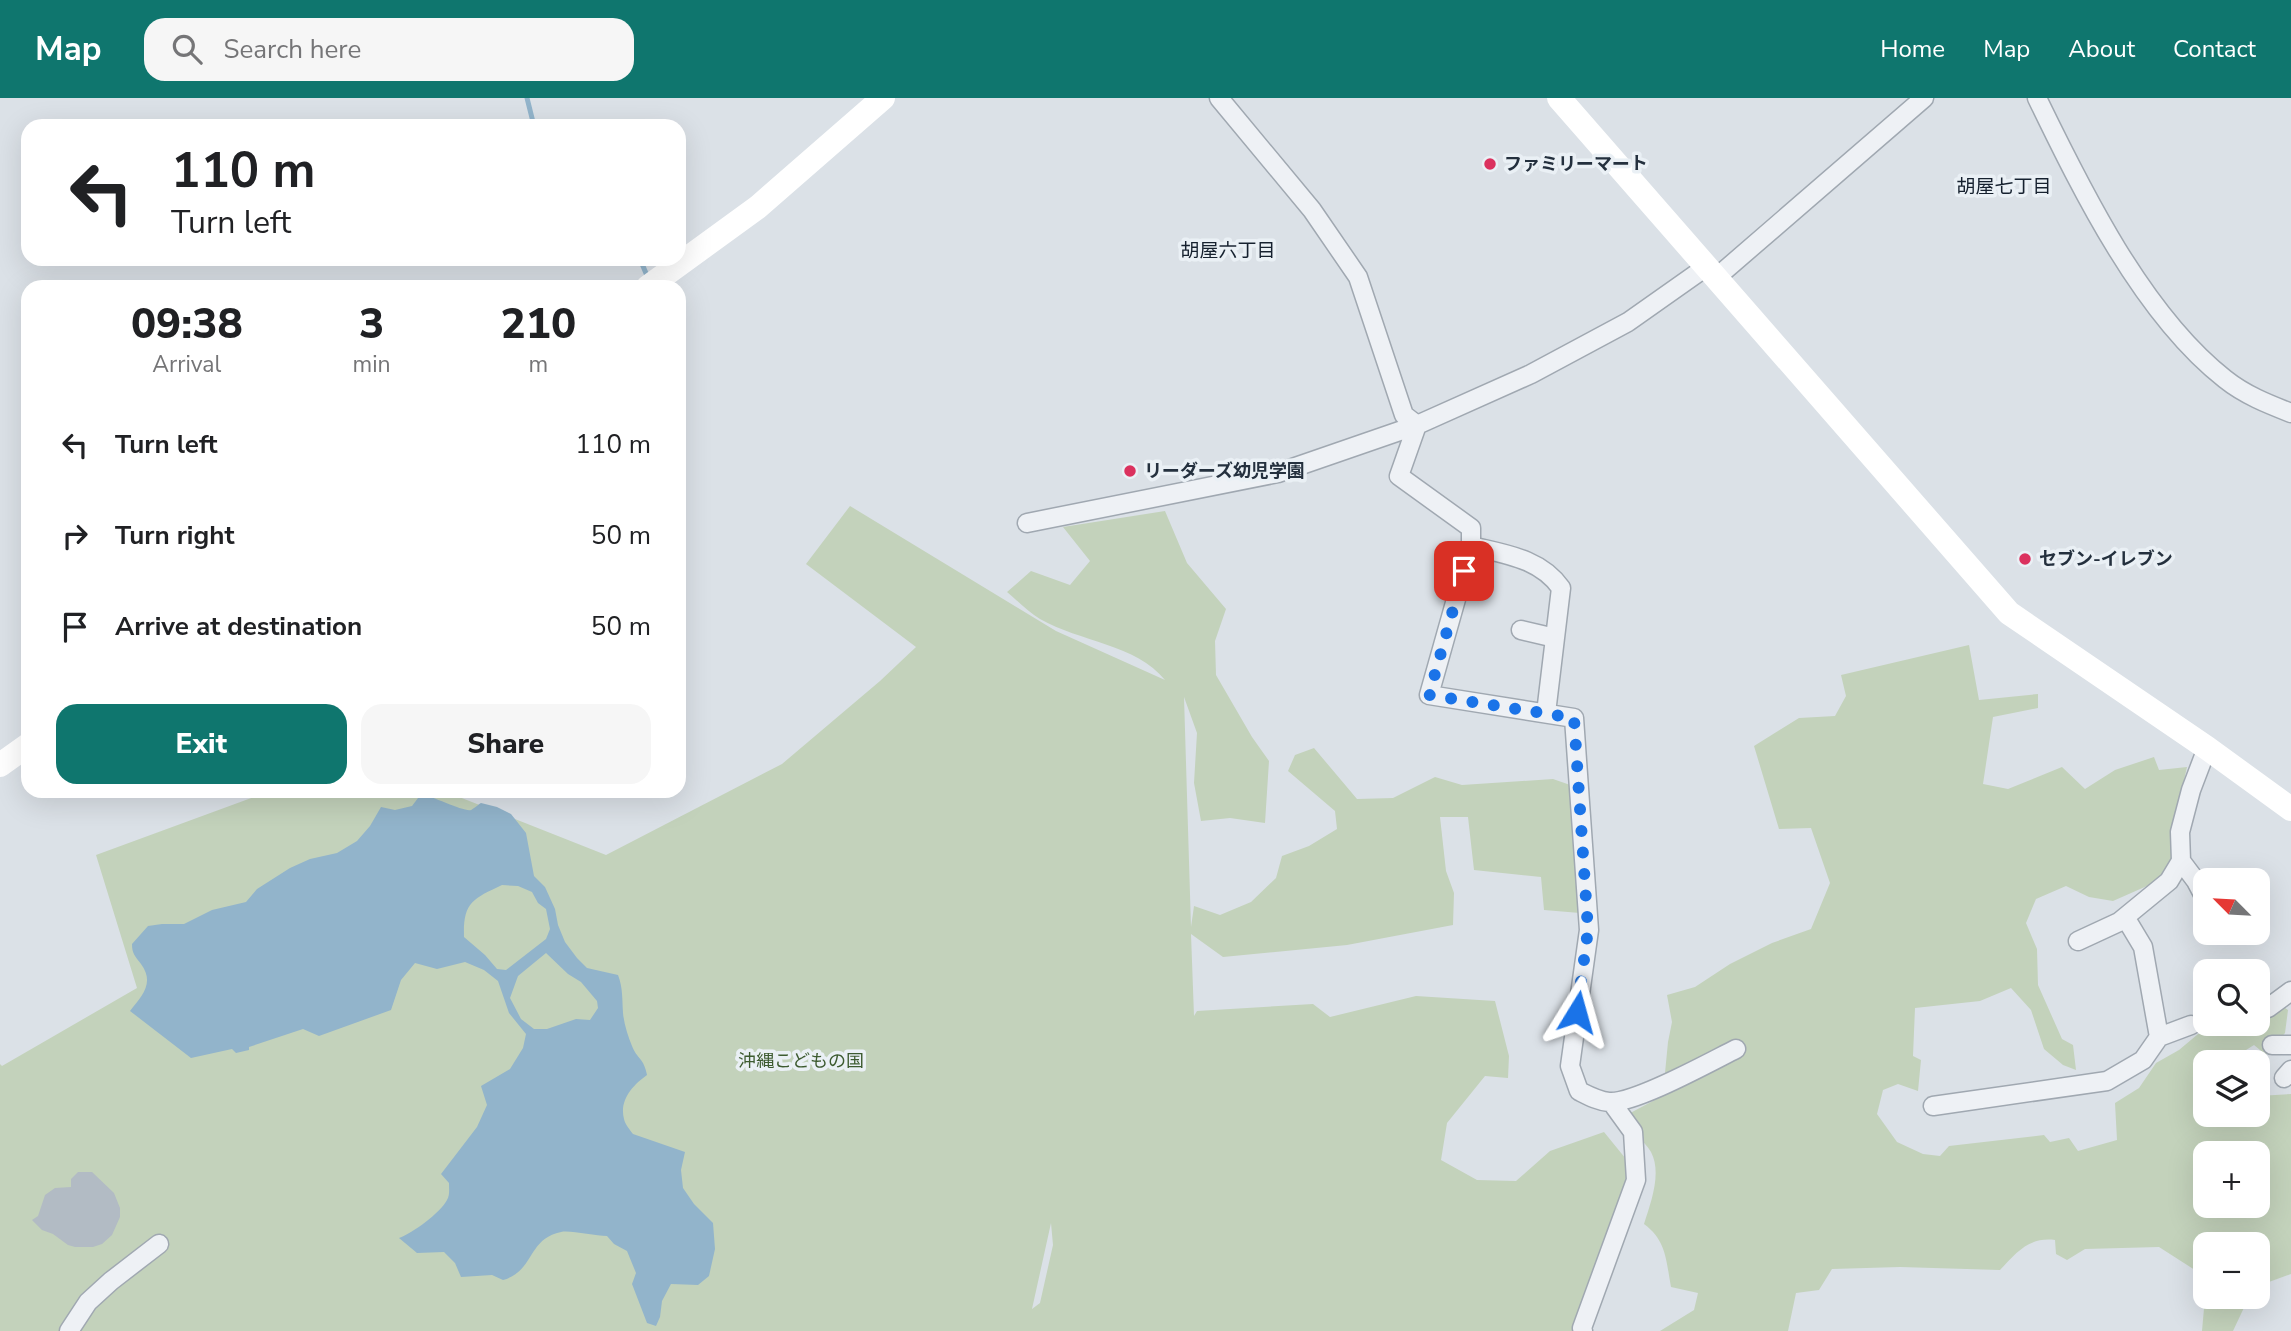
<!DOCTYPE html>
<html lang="en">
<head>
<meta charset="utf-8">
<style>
	:root { --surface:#fff; --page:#f6f6f6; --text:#202124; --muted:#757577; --accent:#0f766e }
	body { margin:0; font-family:"Nunito Sans","Noto Sans JP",sans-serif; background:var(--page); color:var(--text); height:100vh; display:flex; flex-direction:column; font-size:26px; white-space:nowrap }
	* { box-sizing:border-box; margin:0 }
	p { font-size:23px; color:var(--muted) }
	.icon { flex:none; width:38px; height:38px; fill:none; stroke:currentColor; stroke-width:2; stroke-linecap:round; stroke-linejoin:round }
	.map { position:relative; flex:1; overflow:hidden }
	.panel { position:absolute; left:21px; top:182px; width:665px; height:518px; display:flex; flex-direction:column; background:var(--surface); border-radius:21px; box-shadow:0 7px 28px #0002 }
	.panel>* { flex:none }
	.banner { position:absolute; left:21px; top:21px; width:665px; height:147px; border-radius:21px; box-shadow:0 7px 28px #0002; background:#fff; color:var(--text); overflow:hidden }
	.needle { width:46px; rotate:294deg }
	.buttons { position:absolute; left:2193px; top:770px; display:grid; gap:14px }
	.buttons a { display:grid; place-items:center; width:77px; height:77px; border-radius:14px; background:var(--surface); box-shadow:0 7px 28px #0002; font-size:35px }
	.pin { position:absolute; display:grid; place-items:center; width:60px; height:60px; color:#fff; margin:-30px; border-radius:14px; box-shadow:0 4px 10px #0006 }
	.me { position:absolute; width:77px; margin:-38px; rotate:8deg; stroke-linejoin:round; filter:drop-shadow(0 0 5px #0008) }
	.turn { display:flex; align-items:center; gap:24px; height:147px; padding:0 35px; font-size:32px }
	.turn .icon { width:91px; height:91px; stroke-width:2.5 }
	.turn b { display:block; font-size:49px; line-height:60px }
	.eta { display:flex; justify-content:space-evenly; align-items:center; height:119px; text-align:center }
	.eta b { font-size:42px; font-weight:800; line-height:49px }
	.cta { display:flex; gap:14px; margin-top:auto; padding:14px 35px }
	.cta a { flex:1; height:80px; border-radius:21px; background:var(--accent); color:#fff; font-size:28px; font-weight:800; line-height:80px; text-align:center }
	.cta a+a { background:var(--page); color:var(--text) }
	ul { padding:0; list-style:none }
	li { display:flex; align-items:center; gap:21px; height:91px; padding:0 35px }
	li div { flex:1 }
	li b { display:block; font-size:26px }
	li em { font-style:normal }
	header { display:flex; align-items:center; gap:42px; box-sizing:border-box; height:98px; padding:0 35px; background:var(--accent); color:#fff }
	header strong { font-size:33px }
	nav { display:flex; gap:38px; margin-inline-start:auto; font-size:24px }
	.search { width:490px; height:63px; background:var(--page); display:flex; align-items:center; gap:18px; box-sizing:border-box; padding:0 24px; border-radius:21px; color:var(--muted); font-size:26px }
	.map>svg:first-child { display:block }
</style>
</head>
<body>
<header>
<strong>Map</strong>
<div class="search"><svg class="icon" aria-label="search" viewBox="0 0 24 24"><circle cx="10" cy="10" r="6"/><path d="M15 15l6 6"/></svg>Search here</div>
<nav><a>Home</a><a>Map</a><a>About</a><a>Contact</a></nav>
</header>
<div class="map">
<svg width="2291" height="1233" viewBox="0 0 2291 1233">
	<rect width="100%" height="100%" fill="#dbe1e7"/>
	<path fill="#c3d2bb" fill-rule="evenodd" d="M850 408 1056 533 1165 582C1136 546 1080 544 1040 521 1028 514 1018 503 1007 494L1031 473 1070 487 1090 463 1063 429 1165 413 1187 465 1226 511 1215 543 1216 577 1252 639 1269 663 1265 725 1230 720 1201 723 1194 685 1197 635 1184 599 1191 829 1194 808 1220 817 1251 804 1276 780 1282 758 1309 748 1337 731 1335 713 1288 673 1295 657 1314 650 1357 701 1393 700 1435 679 1462 687 1553 681 1573 688 1580 815 1544 812 1541 779 1474 772 1468 719H1440L1446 773 1454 795 1453 827 1347 847 1223 859 1191 836 1194 918 1197 913 1313 906 1330 919 1416 898 1495 903 1509 958 1508 980 1485 978 1447 1025 1441 1062 1477 1082 1516 1083 1550 1053 1604 1034 1639 1077C1633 1097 1629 1120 1620 1140 1606 1173 1577 1192 1579 1233H0V966L2 968 137 890 96 757 270 693H444L606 757 782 666 880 583 916 549 806 466ZM1051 1125 1053 1147 1040 1205 1032 1211Z
		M1969 547 1979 602 2038 596V610L1993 619 1983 686 2008 691 2062 669 2085 691 2115 672 2154 659 2159 672 2187 669 2171 740 2173 759 2156 784 2113 803 2089 799 2066 788 2036 801 2026 825 2037 851 2038 887 2062 941 2073 947 2076 972 2063 967 2044 951 2031 912 2011 890 1980 903 1915 910 1913 958 1921 962 1918 993 1898 986 1883 992 1877 1016 1897 1044 1923 1056 1940 1058 1949 1048 2044 1037 2050 1044 2069 1040 2078 1053 2117 1042 2115 1005 2139 990 2156 965 2179 952 2210 926H2258V900L2273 901 2288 912 2285 935 2266 957 2254 947 2227 964H2205V1017H2258V998L2291 996V1176L2258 1188V1146H2205V1198L2198 1174 2159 1149 2085 1151 2067 1162 2056 1156 2055 1142C2029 1139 2017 1154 2000 1172L1900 1169 1832 1171 1819 1192 1796 1195 1788 1233H1660L1694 1212 1698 1195 1671 1189C1666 1163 1667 1143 1644 1126 1651 1104 1662 1075 1651 1054 1644 1042 1629 1031 1619 1021L1745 954 1737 944 1665 975 1668 944 1672 924 1667 897 1695 889 1730 866 1772 845 1811 831 1830 785 1811 730 1779 731 1754 648 1799 620 1835 618 1846 598 1841 577ZM2205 1055H2258V1108H2205Z
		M2205 1199H2249L2233 1233H2202Z"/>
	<path fill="#92b4cb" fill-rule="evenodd" d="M421 696C432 698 464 714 471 712 472 712 479 706 481 705L497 709 511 716 526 735 534 778 545 789 555 811 558 827 565 844 577 860 587 870 618 877C623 890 622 901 623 915 624 926 628 938 632 948 637 961 644 960 647 977 633 987 619 1002 624 1021 625 1026 630 1032 633 1036L685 1054 681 1072 683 1090 694 1106 713 1125 715 1151 709 1178 698 1187 671 1186 662 1203 660 1219 656 1228 647 1225 632 1186 636 1175 627 1153 614 1146 607 1138C595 1138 570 1132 561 1134 527 1141 535 1173 503 1182L492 1177 461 1179 455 1165 444 1154 417 1155 399 1140C413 1135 440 1115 447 1102 450 1097 449 1091 449 1085L441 1076 477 1029 487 1007 481 988 510 971 523 950 526 936 509 915 498 883 484 872 465 864 437 871 415 865 401 882 391 912 319 938 303 931 249 949V952L236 955 232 951 191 960 130 913C142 898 155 885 141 866 135 858 132 856 132 846L148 828 162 826H184L212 812 246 804 257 791 290 770 310 761 337 755 357 743 370 728 381 709 395 712 412 708ZM502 787 518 788 532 794 538 805 546 811 550 831 546 841 506 872 497 871 485 857 464 839C463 805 472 801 502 787ZM546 855 568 876 581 884 597 903 598 910 590 922 576 921 547 931H534L521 921 510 900 518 878Z"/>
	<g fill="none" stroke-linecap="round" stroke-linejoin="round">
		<path stroke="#92b4cb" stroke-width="5" d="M527 0 534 28
			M640 161 648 180"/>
	</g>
	<path fill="#b2bbc4" d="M78 1074H92L114 1095 120 1110V1119L112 1137 102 1146 93 1149H75L68 1147 53 1136 42 1132 32 1122 38 1118 45 1097 55 1090 71 1089V1081Z"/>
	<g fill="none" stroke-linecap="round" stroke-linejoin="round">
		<g stroke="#a0a8b1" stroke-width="21">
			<path id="street" d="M1219 0 1312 112 1358 179 1404 317 1417 327
				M2037 0C2082 93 2143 217 2225 281 2245 297 2268 306 2291 315
				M1717 179 1924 0
				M1417 327 1399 378 1471 430V448L1429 597 1574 620 1589 832 1570 968 1579 993C1589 998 1598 1003 1609 1004 1634 1006 1710 964 1736 951
				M1027 425 1278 375 1417 327 1531 276 1628 224 1706 169
				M1471 448C1504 456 1540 460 1561 490L1546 615
				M1521 532 1555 540
				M2181 763 2196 783 2205 800
				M2078 843 2119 824 2169 783 2181 763 2180 734 2191 692 2207 650
				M2268 910 2291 893
				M2159 939 2191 927
				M2272 947H2291
				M2284 980 2291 972
				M1933 1008 2107 983 2143 962 2159 939 2143 849 2125 819
				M69 1233 88 1204 111 1183 159 1146
				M1583 1233 1582 1230 1636 1082 1633 1034 1612 1005"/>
		</g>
		<use href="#street" stroke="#eef1f5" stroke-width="18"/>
		<path stroke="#fff" stroke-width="24" d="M1559 0 2009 515 2207 650 2291 711
			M648 189 758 109 883 0
			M0 667 28 647"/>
	</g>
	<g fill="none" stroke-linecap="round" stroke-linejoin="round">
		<path stroke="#1a73e8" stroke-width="12" stroke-dasharray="0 21.6" d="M1464 473 1429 597 1574 620 1588 832 1577 914"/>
	</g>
	<g fill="#db315e" stroke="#eaf0f5" stroke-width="2.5">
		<circle cx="1490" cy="66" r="7"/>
		<circle cx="1130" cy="373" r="7"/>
		<circle cx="2025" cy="461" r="7"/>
	</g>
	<g text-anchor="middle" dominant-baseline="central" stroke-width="7" stroke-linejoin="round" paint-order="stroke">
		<g font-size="18" font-weight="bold" fill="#24303e" stroke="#eaf0f5" text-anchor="start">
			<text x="1504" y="66">ファミリーマート</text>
			<text x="1144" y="373">リーダーズ幼児学園</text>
			<text x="2039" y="461">セブン-イレブン</text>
		</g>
		<g font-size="18" fill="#3d5b30" stroke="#eaf0f5">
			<text x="801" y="963">沖縄こどもの国</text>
		</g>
		<g font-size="19" fill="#16212f" stroke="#eaf0f5">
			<text x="2004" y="89">胡屋七丁目</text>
			<text x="1228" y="153">胡屋六丁目</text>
		</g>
	</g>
</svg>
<div class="buttons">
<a><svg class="needle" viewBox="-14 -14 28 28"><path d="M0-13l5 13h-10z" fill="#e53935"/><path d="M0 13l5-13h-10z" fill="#757577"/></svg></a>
<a><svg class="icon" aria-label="search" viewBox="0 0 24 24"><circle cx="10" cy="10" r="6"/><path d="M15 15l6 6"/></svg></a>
<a><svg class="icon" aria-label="layers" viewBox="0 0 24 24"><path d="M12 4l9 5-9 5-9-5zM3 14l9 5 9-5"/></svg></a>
<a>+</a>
<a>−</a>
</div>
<div class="pin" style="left:1464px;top:473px;background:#d93025"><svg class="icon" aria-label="arrive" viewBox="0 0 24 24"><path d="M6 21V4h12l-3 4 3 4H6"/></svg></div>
<svg class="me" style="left:1577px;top:914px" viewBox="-20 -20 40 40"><path d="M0-17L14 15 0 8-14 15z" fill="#1a73e8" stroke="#fff" stroke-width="4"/></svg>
<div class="banner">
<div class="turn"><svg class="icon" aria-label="left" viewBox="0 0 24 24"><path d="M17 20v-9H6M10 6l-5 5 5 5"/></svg><div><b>110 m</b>Turn left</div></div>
</div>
<section class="panel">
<div class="eta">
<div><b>09:38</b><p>Arrival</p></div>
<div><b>3</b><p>min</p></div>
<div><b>210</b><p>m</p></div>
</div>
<ul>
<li><svg class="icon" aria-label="left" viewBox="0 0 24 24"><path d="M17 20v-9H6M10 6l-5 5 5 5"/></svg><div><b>Turn left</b></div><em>110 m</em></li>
<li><svg class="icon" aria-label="right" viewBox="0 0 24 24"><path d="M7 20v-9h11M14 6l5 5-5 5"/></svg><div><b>Turn right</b></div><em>50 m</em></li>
<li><svg class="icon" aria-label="arrive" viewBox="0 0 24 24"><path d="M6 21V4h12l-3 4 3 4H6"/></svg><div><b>Arrive at destination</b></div><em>50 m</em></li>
</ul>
<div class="cta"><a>Exit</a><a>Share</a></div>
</section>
</div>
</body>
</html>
